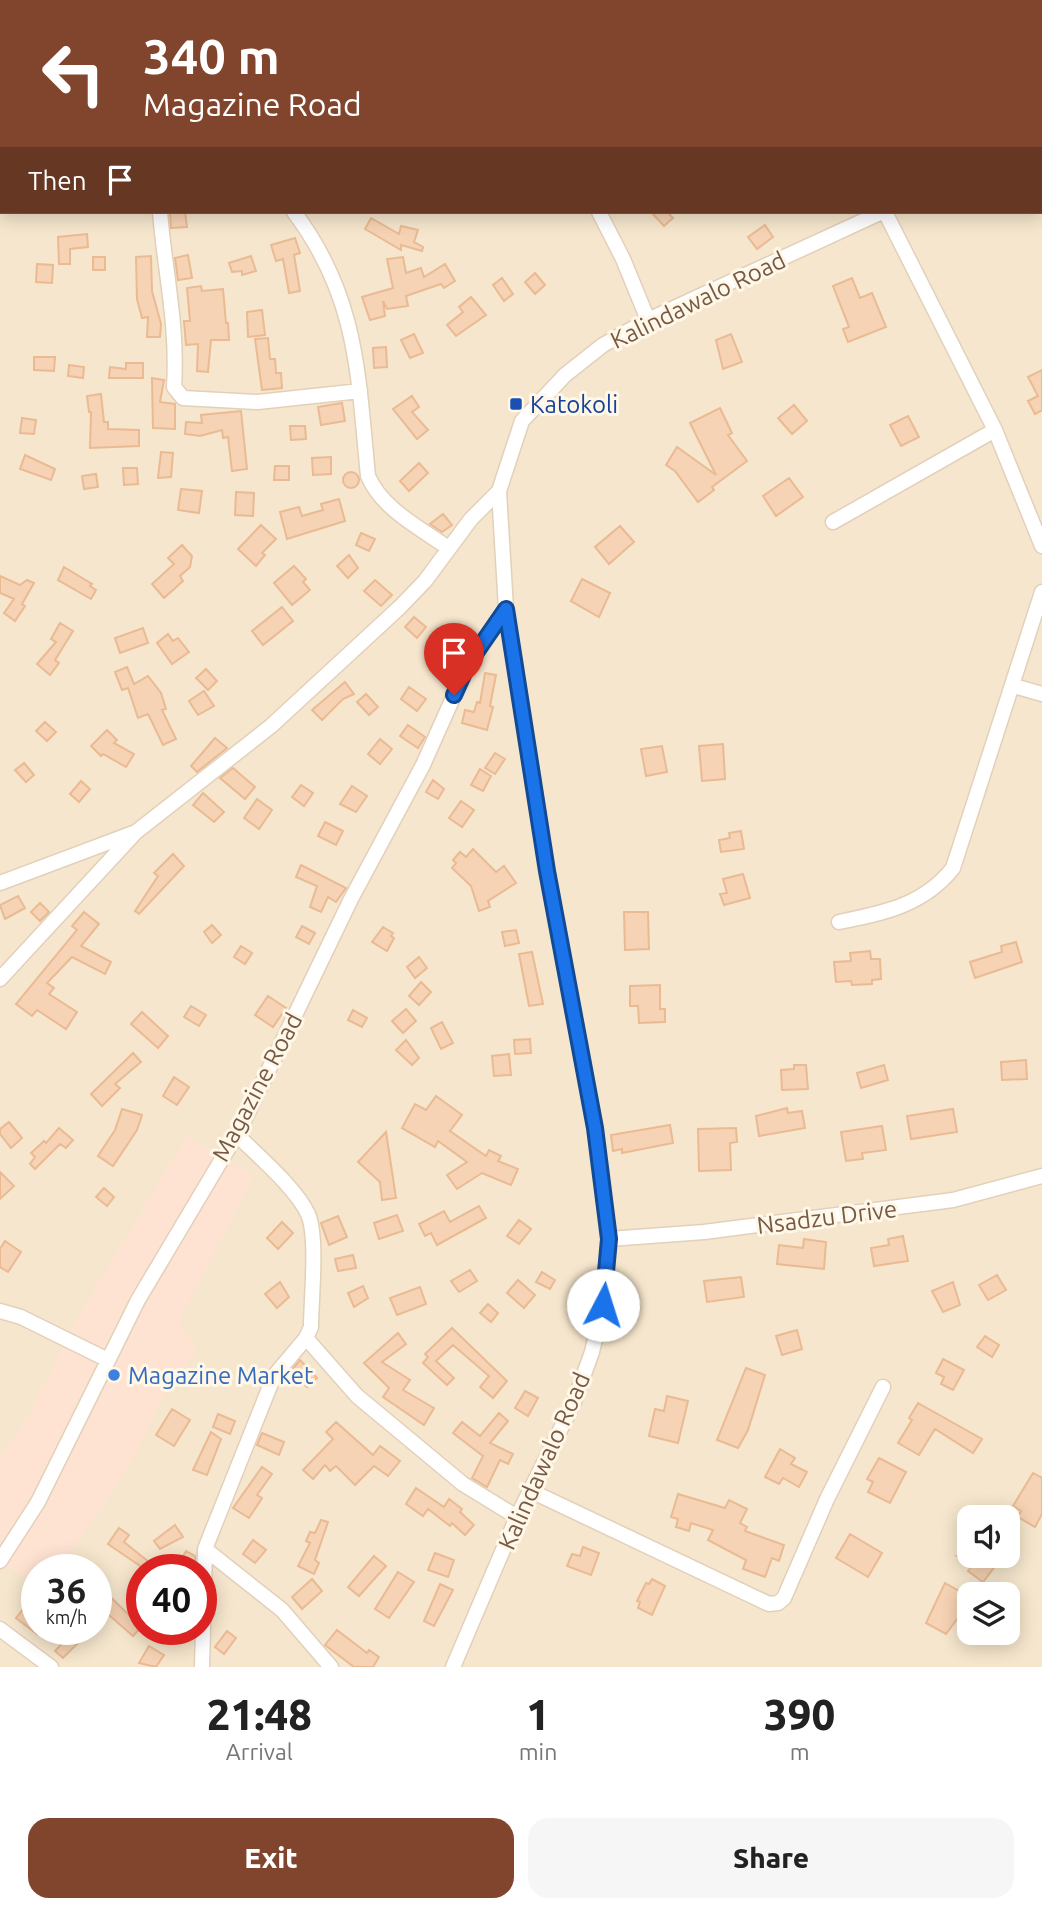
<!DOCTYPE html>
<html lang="en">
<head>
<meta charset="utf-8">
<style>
	:root { --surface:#fff; --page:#f6f6f6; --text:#222; --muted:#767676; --accent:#80452c }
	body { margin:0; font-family:Ubuntu,sans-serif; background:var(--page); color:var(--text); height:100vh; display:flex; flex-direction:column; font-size:26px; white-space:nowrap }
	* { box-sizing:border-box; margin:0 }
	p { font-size:23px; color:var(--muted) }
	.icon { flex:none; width:38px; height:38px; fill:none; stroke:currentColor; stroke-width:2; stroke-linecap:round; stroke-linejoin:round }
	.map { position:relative; height:1667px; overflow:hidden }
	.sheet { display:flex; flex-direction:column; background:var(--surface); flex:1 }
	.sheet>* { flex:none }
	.guide { position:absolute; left:0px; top:0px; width:1043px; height:214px; box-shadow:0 4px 18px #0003; background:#80452c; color:#fff; overflow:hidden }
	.fabs { position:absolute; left:957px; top:1505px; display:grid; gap:14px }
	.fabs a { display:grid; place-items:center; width:63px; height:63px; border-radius:14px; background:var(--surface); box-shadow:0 4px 18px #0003; font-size:35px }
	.speed { position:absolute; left:21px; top:1554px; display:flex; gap:14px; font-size:35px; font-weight:700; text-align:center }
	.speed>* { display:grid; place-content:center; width:91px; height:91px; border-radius:50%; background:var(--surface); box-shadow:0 4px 18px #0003; line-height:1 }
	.speed small { font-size:18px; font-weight:400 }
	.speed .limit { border:10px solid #d22; background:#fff; color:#111 }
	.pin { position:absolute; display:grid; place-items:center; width:60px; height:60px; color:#fff; margin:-72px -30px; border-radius:50% 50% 50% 0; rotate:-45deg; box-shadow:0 0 7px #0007 }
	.pin .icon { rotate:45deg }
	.me { position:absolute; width:77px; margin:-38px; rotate:5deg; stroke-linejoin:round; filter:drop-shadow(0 0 5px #0008) }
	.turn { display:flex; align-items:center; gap:24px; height:147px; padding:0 28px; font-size:32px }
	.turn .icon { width:91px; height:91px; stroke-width:2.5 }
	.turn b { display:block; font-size:49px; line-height:60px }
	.then { display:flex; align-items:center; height:66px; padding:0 28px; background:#0003; gap:14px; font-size:26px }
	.eta { display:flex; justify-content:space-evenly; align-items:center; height:119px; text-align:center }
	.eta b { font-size:42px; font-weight:800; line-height:49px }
	.cta { display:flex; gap:14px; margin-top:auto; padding:14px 28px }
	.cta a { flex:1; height:80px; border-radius:21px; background:var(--accent); color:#fff; font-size:28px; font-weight:800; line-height:80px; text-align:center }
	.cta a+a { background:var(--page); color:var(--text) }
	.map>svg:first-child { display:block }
</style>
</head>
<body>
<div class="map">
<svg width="1042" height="1667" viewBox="0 0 1042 1667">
	<rect width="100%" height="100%" fill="#fef4df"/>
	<path fill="#f6e6cd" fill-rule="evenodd" d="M0 0H1042V1667H0ZM2 2H1041V212H2ZM970 1517H1008V1556H970ZM37 1570H96V1629H37ZM142 1570H201V1629H142ZM970 1594H1008V1633H970Z"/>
	<path fill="#ffe3d2" d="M187 1136 253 1176 178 1323 198 1349 162 1400 135 1455 100 1512 56 1570H37V1582L0 1564V1455L26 1420 81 1311Z"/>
	<path fill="#f6d3b4" stroke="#eaba93" stroke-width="2" d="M170 212H185L187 227 171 228Z
		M651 212H667L673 218 664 226Z
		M371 218 399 234 401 226 418 230 414 242 423 247 422 251 401 245V250L365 229Z
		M765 225 773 237 757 249 748 237Z
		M87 234 88 247 70 249V264H59L58 237Z
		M295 238 300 253 294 255 300 291 289 293 283 259 276 261 271 245Z
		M188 255 192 278 178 280 175 258Z
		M151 256 152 291 161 324 160 337H147L148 317 142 318 137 299 136 257Z
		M251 256 256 271 242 275V271L232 272 229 263Z
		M93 257H105V270H93Z
		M403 257 406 273 421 268 424 277 445 264 455 281 444 288 441 284 406 296 408 306 387 309 383 301 385 316 370 320 362 297 393 288 387 259Z
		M37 264 53 265 52 283 36 282Z
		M535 273 545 285 535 294 525 282Z
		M502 278 513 294 504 301 493 285Z
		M852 278 860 298 872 293 886 327 848 342 843 329 849 327 833 286Z
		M201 286 202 291 223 289 226 323H228L229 340H211L208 372 197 371 198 344 186 345 184 321H190L187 288Z
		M471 297 486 315 456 336 447 325 463 312 459 307Z
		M262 310 265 335 248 337 247 312Z
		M414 334 423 353 410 358 401 340Z
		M731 334 742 362 723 369 716 340Z
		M268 338 270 359H275L276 373H281L282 388 262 390 255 339Z
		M386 347 387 367 374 368 373 348Z
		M34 357H55L54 371 34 370Z
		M126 363H143V378H109L110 367 126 369Z
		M69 365 84 367 83 378 68 376Z
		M1042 370V410L1035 414 1028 401 1038 396 1028 377Z
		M152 378 164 380 160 402 175 404V429L153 428Z
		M101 394 104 422H108V429L139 430V446L90 448 91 412H89L87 396Z
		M412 396 419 407 412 412 428 430 417 439 393 409Z
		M342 403 345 421 321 425 318 407Z
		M794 405 807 421 792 434 778 418Z
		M720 408 732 433 728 435 747 461 712 487 714 490 698 502 675 471 666 465 677 447 716 475 690 423Z
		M241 411 247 469 232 471 228 437 223 438 222 430 200 436 185 434 186 422 202 423 201 415Z
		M908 416 919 437 901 446 890 425Z
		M22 418 36 420 34 434 20 433Z
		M290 426H305L306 439 291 440Z
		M161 452 173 453 171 477 158 478Z
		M25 455 55 469 51 480 20 469Z
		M331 457V474L313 475 312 458Z
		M419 463 428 473 409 491 400 481Z
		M275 466H289V480H274Z
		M123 468H137L138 484 124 485Z
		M343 480a8 8 0 1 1 16 0a8 8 0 1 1-16 0Z
		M96 474 98 487 84 489 82 476Z
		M789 478 803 497 776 516 763 496Z
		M181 489 202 491 199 513 178 510Z
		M236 492 254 493 253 516 235 515Z
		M339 499 345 521 287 539 280 512 299 507 302 516 323 510 321 504Z
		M443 514 452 525 442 532 430 524Z
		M261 525 276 539 262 553 265 555 256 566 238 549Z
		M620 526 634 542 609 564 595 547Z
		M361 533 375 539 369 551 356 545Z
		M182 545 192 556 190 567 180 576 183 581 164 598 152 584 174 564 168 558Z
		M349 555 358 568 348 578 337 566Z
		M294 566 306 579 303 582 310 590 292 605 274 583Z
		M64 567 92 584 90 586 96 590 91 599 58 580Z
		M0 576 20 585 27 580 34 583 22 604 25 606 15 621 4 613 14 599 0 593Z
		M582 579 610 593 599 617 571 601Z
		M375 580 392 595 381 606 364 591Z
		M282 607 293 621 263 645 252 631Z
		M414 617 426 627 417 638 405 627Z
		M60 623 73 631 55 660 59 663 50 675 37 664 56 642 51 639Z
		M143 628 148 643 120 653 115 638Z
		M168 634 173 641 178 638 189 652 172 664 157 643Z
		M127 667 134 684 148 676 161 693 166 709 162 710 176 739 163 745 148 714 138 718 128 688 122 690 115 672Z
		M206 669 217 681 208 690 196 678Z
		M485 673 496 675 490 706 493 707 487 730 462 723 465 710 474 712 477 702 480 703Z
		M345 682 354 694 343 699 322 720 312 710Z
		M409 687 426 699 417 711 401 699Z
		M204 691 214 706 198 715 189 701Z
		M366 694 378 707 369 715 357 702Z
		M45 722 56 732 47 741 36 731Z
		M408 725 425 737 418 748 400 736Z
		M107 730 117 740 114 743 134 754 126 767 103 754 101 756 91 746Z
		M215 738 227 748 197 772 191 766Z
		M380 739 392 749 380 764 368 754Z
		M723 744 725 779 702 781 699 746Z
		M662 746 667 772 646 776 641 749Z
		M495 753 505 759 495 774 485 768Z
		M24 763 34 775 26 782 15 770Z
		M233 768 255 787 245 799 220 778Z
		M480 769 491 776 483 791 471 785Z
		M433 780 444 789 438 799 426 792Z
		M81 781 90 789 79 802 70 794Z
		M301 785 313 793 304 806 292 797Z
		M352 786 367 796 356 812 340 804Z
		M203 793 224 812 214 822 193 805Z
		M257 799 272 810 259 829 244 818Z
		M461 801 474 810 462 827 449 818Z
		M325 822 343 831 336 845 318 836Z
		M741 831 744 849 721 852 719 840 730 838 729 833Z
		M473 849 496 872 504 866 516 883 488 901 490 907 479 911 471 886 452 868 456 863 453 860 460 852 466 857Z
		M173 854 184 866 139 914 135 911 158 876 154 873Z
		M301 865 346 888 336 902 328 897 321 912 310 907 317 886 296 877Z
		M743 874 750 898 724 905 720 894 727 893 723 879Z
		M18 896 25 908 5 919 0 905Z
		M40 903 49 912 40 921 31 912Z
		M84 912 99 924 81 946 111 962 105 974 72 957 47 983 54 988 49 994 77 1012 66 1029 37 1010 32 1016 16 1004 77 930 72 926Z
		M624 912H648L649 949 625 950Z
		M212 925 221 935 212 943 204 932Z
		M302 926 315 933 309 944 296 937Z
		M383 927 393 933 391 936 394 938 387 951 372 942Z
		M516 930 519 943 505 946 502 932Z
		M1016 942 1022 962 975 978 970 962 1002 952 1001 946Z
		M241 946 252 953 245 964 234 957Z
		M870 951 871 959H880L881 979 872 980V984L852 985 851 981 836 982 834 962 851 961 850 953Z
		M532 952 543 1004 529 1006 519 954Z
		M419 957 427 968 415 978 407 967Z
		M421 982 431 992 419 1005 409 996Z
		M660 985V1009H665V1022L639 1023 638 1006H630V986Z
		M268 996 286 1008 273 1027 255 1015Z
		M191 1006 206 1015 199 1026 184 1017Z
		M406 1009 416 1021 403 1033 392 1021Z
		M353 1010 367 1018 362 1027 348 1020Z
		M142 1012 168 1036 158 1048 131 1024Z
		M442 1022 453 1043 441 1049 431 1028Z
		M530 1039 531 1053 515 1054 514 1040Z
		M406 1040 419 1058 412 1065 396 1050Z
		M133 1053 141 1062 115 1084 120 1088 102 1106 91 1094Z
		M509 1054 511 1075 494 1076 492 1056Z
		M1026 1060 1027 1079 1002 1080 1001 1062Z
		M794 1065H806L808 1089 782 1090 781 1070 794 1069Z
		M884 1065 888 1080 861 1088 857 1073Z
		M174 1077 189 1087 177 1105 163 1096Z
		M436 1096 462 1115 450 1131 486 1156 489 1150 501 1156 498 1161 518 1169 511 1185 482 1173 457 1189 447 1175 467 1162 438 1141 435 1147 402 1128 415 1104 426 1110Z
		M787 1108 788 1113 802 1111 805 1128 759 1136 756 1116Z
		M122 1109 142 1115 137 1130 113 1166 98 1156 115 1130Z
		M953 1109 957 1132 911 1139 907 1116Z
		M9 1122 22 1138 11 1148 0 1134V1129Z
		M670 1125 673 1143 622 1153V1149L613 1151 611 1135Z
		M882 1126 886 1150 862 1153 863 1159 846 1161 841 1132Z
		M59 1128 73 1140 66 1148 60 1144 35 1169 30 1164 35 1157 31 1153 44 1141 46 1143Z
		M736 1128 737 1142 730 1143 731 1170 699 1171 698 1129Z
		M386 1132 396 1198 382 1200 380 1182 358 1162Z
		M0 1172 14 1186 0 1199Z
		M104 1188 114 1197 107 1206 96 1197Z
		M479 1206 486 1218 437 1245 431 1233 425 1236 419 1224 444 1211 450 1222Z
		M397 1215 403 1231 379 1239 374 1223Z
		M338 1216 347 1237 329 1245 321 1223Z
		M519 1220 531 1229 519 1244 507 1236Z
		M282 1222 293 1233 278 1249 267 1238Z
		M903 1236 908 1261 874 1266 871 1248 889 1245 888 1239Z
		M804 1239 826 1242 824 1269 777 1264 779 1245 803 1248Z
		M5 1241 21 1252 8 1272 0 1267V1249Z
		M353 1255 356 1268 338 1271 335 1259Z
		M470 1270 477 1281 459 1292 451 1281Z
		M542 1272 555 1280 550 1289 536 1282Z
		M997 1275 1006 1290 988 1300 979 1285Z
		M741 1277 744 1297 707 1302 704 1281Z
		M518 1280 535 1295 524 1308 507 1293Z
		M280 1282 289 1297 277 1308 265 1294Z
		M953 1282 960 1305 943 1312 932 1291Z
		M363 1286 368 1298 354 1307 348 1293Z
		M420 1287 426 1304 397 1315 390 1298Z
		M488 1304 498 1313 491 1322 480 1313Z
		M452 1328 507 1381 493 1398 480 1387 489 1376 453 1345 436 1361 454 1378 447 1385 423 1363 428 1357 425 1354Z
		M797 1330 802 1349 782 1355 776 1336Z
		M398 1333 406 1344 382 1362 410 1380 403 1390 434 1408 424 1425 383 1397 389 1388 364 1363Z
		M985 1336 999 1345 992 1357 977 1347Z
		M943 1359 964 1370 953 1390 941 1384 944 1377 936 1373Z
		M300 1360 317 1378 307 1387 291 1371Z
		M746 1368 765 1375 748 1430 738 1448 717 1440Z
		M525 1391 538 1398 528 1416 515 1408Z
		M667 1396 688 1401 678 1443 649 1436 655 1409 664 1411Z
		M918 1403 982 1439 973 1453 935 1429 919 1455 898 1443 912 1420 909 1418Z
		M172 1409 190 1420 174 1446 156 1435Z
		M499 1413 508 1421 490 1443 513 1454 508 1464 500 1460 487 1487 472 1478 483 1456 453 1433 462 1422 480 1436Z
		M218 1414 235 1421 230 1434 213 1427Z
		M336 1422 373 1455 380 1446 400 1461 388 1476 374 1466 355 1485 336 1466 330 1471 325 1465 313 1479 303 1470 333 1439 326 1432Z
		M211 1432 221 1439 207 1475 193 1470Z
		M262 1433 284 1442 279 1455 257 1445Z
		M780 1449 795 1458 791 1464 807 1472 799 1487 783 1478 779 1484 765 1477Z
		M879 1458 906 1472 890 1503 868 1492 873 1482 867 1479Z
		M262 1467 272 1474 257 1495 262 1498 249 1518 233 1508Z
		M1033 1473 1042 1478V1514L1035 1527 1018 1517 1021 1511 1013 1506Z
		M416 1488 444 1507 449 1499 462 1509 460 1512 474 1525 465 1535 452 1523 450 1526 428 1509 423 1516 406 1504Z
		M678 1494 725 1508 729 1500 747 1509 740 1523 747 1527 745 1531 784 1545 779 1561 772 1558 765 1577 743 1569 746 1560 708 1540 713 1530 691 1523 689 1531 676 1527 678 1519 671 1517Z
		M321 1520 328 1522 315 1560 319 1563 314 1574 298 1566 310 1543 306 1541 310 1532 315 1533Z
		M175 1525 183 1537 160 1549 154 1541Z
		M119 1528 129 1535 124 1542 149 1562 146 1570 108 1544Z
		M850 1534 882 1553 868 1577 836 1558Z
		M253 1540 266 1550 255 1563 243 1554Z
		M583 1547 599 1553 591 1575 567 1566 572 1554 580 1556Z
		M186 1551 195 1556V1570L178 1565Z
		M435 1553 454 1560 448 1577 428 1570Z
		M374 1556 386 1566 359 1596 348 1587Z
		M957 1556H991L999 1561 983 1582 968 1571 971 1567Z
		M398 1572 414 1582 389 1618 375 1609Z
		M312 1579 322 1591 302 1609 292 1597Z
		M652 1579 665 1586 652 1615 638 1608 640 1602 637 1601 646 1583 649 1584Z
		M96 1583 131 1617 142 1605V1626L133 1636 109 1615 103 1621 96 1615Z
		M945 1583 966 1595 961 1604 966 1607 946 1634 926 1623Z
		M440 1584 453 1590 434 1626 424 1621Z
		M37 1603V1634L16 1618 24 1608 29 1612Z
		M337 1630 367 1653 369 1650 379 1657 373 1667H354L325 1645Z
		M227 1631 236 1638 224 1654 215 1647Z
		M70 1635 78 1643 63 1658 55 1651Z
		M149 1646 164 1655 156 1667 139 1663Z"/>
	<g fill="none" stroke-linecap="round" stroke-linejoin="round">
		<g stroke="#e3d0ba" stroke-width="17">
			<path id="minor" d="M88 0 91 2
				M291 0 293 2
				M532 0V2
				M123 2 126 0
				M0 83 2 84
				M1041 142H1042
				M160 212C165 274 178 324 174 387L183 398 258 402 360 391
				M294 212C358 297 358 375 368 476 382 509 419 527 448 548
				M599 212 623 259 648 320
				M885 212 995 430 1042 546
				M833 522 995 430
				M1014 686 1042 694
				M0 883 136 832 271 726 400 607 425 581 471 519 499 491
				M839 922C884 913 924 905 953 868L1042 592
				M0 979 135 833
				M609 1239 704 1232 953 1200 1042 1176
				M0 1311 21 1317 108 1360
				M306 1338 357 1396 463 1484 517 1517
				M531 1491 769 1604 778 1603 784 1598 827 1499 883 1387
				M205 1549 282 1610 331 1667
				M0 1561 38 1502 138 1300 241 1127 351 899 423 765 468 664 506 609
				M0 1629 51 1667
				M202 1667 205 1549 274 1376 306 1338 311 1327C311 1300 318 1237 308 1214 295 1187 258 1156 236 1134
				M453 1667 517 1517 574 1402 592 1352 603 1305 609 1239 595 1128 547 871 506 609 499 491 522 421 565 375 603 345 648 320 882 212"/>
		</g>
		<use href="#minor" stroke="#fff" stroke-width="14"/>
	</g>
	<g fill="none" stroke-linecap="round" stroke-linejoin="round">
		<g stroke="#114b97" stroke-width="18">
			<path id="route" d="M454 695 468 664 506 609 547 871 595 1128 609 1239 603 1305"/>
		</g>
		<use href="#route" stroke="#1a73e8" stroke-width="12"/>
	</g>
	<rect fill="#1a4fb4" stroke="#fff7e7" stroke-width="2.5" x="509" y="397" width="14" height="14" rx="3.5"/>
	<circle fill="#3f7fe0" stroke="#fff7e7" stroke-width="2.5" cx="114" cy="1375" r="7"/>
	<g text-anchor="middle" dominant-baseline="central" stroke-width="6" stroke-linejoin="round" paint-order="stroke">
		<g font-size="24" fill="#775a45" stroke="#fff7e7">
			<text transform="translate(698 300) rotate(-26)">Kalindawalo Road</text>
			<text transform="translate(257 1087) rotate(-62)">Magazine Road</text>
			<text transform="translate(827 1217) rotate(-7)">Nsadzu Drive</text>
			<text transform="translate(544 1461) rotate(-66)">Kalindawalo Road</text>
		</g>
		<g font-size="24" fill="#164399" stroke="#fff7e7" text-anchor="start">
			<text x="530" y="404">Katokoli</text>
		</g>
		<g font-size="24" fill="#366cbe" stroke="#fff7e7" text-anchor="start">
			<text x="128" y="1375">Magazine Market</text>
		</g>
	</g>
</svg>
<div class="fabs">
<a><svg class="icon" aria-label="sound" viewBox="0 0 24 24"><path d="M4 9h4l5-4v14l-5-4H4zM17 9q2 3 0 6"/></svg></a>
<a><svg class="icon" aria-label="layers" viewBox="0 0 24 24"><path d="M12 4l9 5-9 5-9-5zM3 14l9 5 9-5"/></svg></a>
</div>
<div class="speed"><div>36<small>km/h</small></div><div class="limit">40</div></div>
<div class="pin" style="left:454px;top:695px;background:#d93025"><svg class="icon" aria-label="arrive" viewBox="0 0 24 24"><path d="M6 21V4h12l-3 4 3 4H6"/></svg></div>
<svg class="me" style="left:603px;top:1305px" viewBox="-20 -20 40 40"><circle r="19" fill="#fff"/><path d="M0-13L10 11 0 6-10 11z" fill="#1a73e8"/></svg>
<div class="guide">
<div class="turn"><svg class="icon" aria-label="left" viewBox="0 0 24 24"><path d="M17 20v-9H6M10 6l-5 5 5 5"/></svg><div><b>340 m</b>Magazine Road</div></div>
<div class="then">Then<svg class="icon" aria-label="arrive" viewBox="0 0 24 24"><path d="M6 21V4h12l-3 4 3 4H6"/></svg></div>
</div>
</div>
<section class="sheet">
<div class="eta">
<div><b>21:48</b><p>Arrival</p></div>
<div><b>1</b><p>min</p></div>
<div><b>390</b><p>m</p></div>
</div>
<div class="cta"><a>Exit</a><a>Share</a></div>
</section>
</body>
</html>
